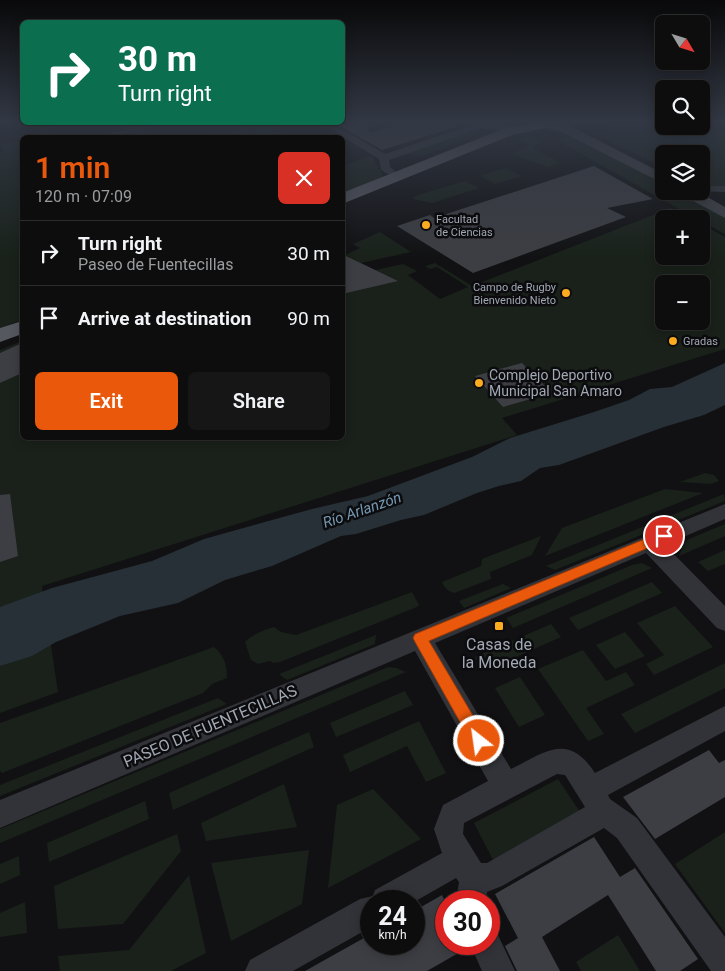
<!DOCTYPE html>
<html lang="en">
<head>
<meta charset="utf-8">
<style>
	:root { --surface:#0d0d0e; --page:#161617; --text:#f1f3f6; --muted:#9a9c9e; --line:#2d2d2e; --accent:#ea580c }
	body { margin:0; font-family:Roboto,sans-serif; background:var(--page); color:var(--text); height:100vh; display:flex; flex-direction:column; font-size:19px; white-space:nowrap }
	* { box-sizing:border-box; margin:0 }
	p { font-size:16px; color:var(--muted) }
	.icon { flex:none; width:28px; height:28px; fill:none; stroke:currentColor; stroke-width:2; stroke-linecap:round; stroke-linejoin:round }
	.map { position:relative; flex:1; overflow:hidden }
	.drawer { position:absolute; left:20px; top:135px; width:325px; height:305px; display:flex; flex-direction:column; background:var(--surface); border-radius:8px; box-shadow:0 2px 12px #0003,0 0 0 1px var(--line) }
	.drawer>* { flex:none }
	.banner { position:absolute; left:20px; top:20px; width:325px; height:105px; border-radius:8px; box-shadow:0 2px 12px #0003,0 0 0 1px var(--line); background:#0b6e4f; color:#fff; overflow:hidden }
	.needle { width:32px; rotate:128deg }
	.fabs { position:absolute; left:655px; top:15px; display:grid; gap:10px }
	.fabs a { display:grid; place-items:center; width:55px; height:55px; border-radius:8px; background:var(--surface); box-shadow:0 2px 12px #0003,0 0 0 1px var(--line); font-size:25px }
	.speed { position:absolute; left:360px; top:890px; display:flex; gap:10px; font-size:25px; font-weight:700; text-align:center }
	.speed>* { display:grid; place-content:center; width:65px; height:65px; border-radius:50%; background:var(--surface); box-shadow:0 2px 12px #0003,0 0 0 1px var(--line); line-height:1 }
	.speed small { font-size:12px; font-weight:400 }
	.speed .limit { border:8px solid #d22; background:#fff; color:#111 }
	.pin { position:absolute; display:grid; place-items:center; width:42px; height:42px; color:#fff; margin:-21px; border:2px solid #fff; border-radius:50%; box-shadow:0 1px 5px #0007 }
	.me { position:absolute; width:55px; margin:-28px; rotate:330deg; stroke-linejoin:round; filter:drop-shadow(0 0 4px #0008) }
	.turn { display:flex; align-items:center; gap:18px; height:105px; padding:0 15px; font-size:22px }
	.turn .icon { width:65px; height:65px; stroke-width:2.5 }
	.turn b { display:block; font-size:35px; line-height:42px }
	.round { display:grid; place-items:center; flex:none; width:52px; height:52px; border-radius:8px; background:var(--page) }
	.overview { display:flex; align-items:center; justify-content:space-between; height:85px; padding:0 15px }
	h1 { font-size:30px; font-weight:600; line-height:38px; color:var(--accent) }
	.primary-button { display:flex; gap:10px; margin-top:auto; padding:10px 15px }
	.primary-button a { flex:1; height:58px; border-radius:8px; background:var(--accent); color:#fff; font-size:20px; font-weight:600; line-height:58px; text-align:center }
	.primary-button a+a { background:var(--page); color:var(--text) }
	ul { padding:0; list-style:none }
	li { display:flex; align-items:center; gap:15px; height:65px; padding:0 15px; border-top:1px solid var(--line) }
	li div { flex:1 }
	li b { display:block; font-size:19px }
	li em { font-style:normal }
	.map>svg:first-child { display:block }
</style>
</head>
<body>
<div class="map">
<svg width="725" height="971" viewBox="0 0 725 971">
	<rect width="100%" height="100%" fill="#111113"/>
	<path fill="#19211a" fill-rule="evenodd" d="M37 123H47L60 137H40L29 125Z
		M261 123H267L290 135 286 136 288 138 219 137 213 132H227Z
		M605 123H664V126H701V123H725V186H701V154H664V168L593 133 615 127Z
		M146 129 156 137 101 138Z
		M474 129 477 130 479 133 420 157 405 153 411 152 475 131Z
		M527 136 542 142 532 147 560 163 547 167 511 154 529 146 519 139Z
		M572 136 664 184V191H677L725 217V234L701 221V219H697L558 141 560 138Z
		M22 140V320L0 328V152L4 151 0 144Z
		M369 156H372L383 175 382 177 343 194V166Z
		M506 168 521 176 495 184 480 176Z
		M465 181 479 188 432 203 413 199 415 196Z
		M671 208 691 219H664V256H701V224L725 237V349L502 418 517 435 42 586 58 692 0 713V350L22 341V438H342L343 277 403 264 417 271 408 275 440 299 468 287 437 267 430 269 425 266 435 263 472 286ZM664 284H701V321H664Z
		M380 232 411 252 361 263 345 255 360 248 353 244Z
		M705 473 714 475 719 481 711 484 680 482Z
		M665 489 703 493 545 556 562 528Z
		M724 494 725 501 555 570 546 566Z
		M725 524V536L679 556 684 543 689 539Z
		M541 536 532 555 490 572 491 579 454 593C448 591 444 588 442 582L481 566 482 559Z
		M725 550V564L708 571 698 562Z
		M642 563 652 568 513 628 506 618 632 565Z
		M652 582 662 593 578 630 569 618Z
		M503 584 511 588 464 608 459 601Z
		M412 592 419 605 417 607 280 662 273 663 270 661 258 664 251 660 245 642C253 634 264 630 274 627L281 632 296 635Z
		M675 606 713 647 654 675 646 664 664 655 637 623Z
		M551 624 561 637 484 671 475 657Z
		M625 632 645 656 615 669 596 645Z
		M376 635 375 644 287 680 279 674Z
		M214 647C224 655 227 665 227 678L212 684 203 693 2 773 0 771V723Z
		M583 650 606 681 626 672 635 685 586 708 604 734 588 741 538 669Z
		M725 663V688L635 733 621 714Z
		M388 667 396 668 406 672 0 843V829Z
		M520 677 545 715 519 727 495 688Z
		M405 691 413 705 336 737 330 723Z
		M218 698 227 704 0 796V785Z
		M419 721 446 773 426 782 407 746 350 772 343 755Z
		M309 732 314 747 173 810 169 793Z
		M558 779 580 812 493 860 474 823Z
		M284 784 297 827 206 841 201 823Z
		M373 789 421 839 328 888 337 805Z
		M145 801 149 819 49 862 47 843Z
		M725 832V933L675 864Z
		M177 834 181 851 123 924 58 929 54 886Z
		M309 850 302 904 231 941 211 863Z
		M19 856 20 875 0 884V864Z
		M189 875 206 953 171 971H60L58 956 129 950Z
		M25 902 27 933 0 937V913Z
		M618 935 640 971H581L576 962Z"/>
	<path fill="#273037" d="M725 363V405L704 415 664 427 559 465 540 468 521 481 499 486 477 493 424 515 401 520 356 534 341 536 272 566 225 580 178 603 120 616 56 642 32 656 0 666V607L52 588 152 561 204 539 312 509 368 496 472 457 510 438 594 412 629 400 650 389 672 387Z"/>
	<path fill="#3d3e43" d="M335 123H368L369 133 404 123H455L456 127 382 150Z
		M594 166 653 199 607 208 626 217 473 273 397 226 430 215 434 218Z
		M342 254 398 281 342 294Z
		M22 343V373L0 383V353Z
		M522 363 552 393 503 407 475 376Z
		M10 494 18 556 0 562V495Z
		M709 750 719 763 725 760V797L655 839 623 797Z
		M594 837 620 877 635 868 698 959 680 971H656L608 895 542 937 560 971H517L505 946 518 938 495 894Z
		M442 895 446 904V944H468L469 947 427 971H305L371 934V944H414V911Z"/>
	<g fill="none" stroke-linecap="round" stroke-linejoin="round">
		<path fill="#323338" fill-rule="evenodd" d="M154 123 158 125 107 137 104 135Z"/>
		<path fill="#323338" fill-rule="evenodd" d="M320 123H331L385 154 478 123 513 126 517 129 513 132 482 128 389 160 390 167 402 177 397 180 381 170 379 159Z
			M701 186H725V192L697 191H701Z
			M725 504V519L665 545 725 606V631L717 628 646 553 435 643 511 769C546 752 568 732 595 773L725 706V731L608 795 610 799 637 818 725 937V971H711L617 838 604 828 502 886 487 892 486 901H456L459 882 456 878 414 902 371 901V927L293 971H245L250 960 360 899 373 896 375 890 442 853 434 829 443 805 488 781 415 651 0 828V800ZM557 774 565 775 585 807 487 863H481L463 834 464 823Z
			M489 929 497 933 515 971H482L470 944H489Z"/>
		<path fill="#404248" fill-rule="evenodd" d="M545 123H558L572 127 664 174V184L564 133 546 128Z
			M678 191H697L725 207V218L680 194Z"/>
		<path fill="#565860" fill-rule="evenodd" d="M531 123 552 124 551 127 512 135 342 204V193L503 129Z
			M22 321V334L0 342V328Z"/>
	</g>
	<linearGradient id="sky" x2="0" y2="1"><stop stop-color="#09090a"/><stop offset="0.47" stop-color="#323844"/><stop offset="1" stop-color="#323844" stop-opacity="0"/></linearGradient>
	<rect width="725" height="259" fill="url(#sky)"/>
	<path fill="#ea580c" stroke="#983908" d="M664 531 669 533 671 536 669 539 429 641 485 736 487 741 485 747 479 749 474 747 415 642 413 638 415 634Z"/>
	<g fill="#fdab1f" stroke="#0c0c0e" stroke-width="2">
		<circle cx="426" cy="225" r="5"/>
		<circle cx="566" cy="293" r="5"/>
		<circle cx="673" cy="341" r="5"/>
		<circle cx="479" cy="383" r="5"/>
		<rect x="494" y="621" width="10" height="10" rx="2.5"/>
	</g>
	<g text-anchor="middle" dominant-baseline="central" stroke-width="5" stroke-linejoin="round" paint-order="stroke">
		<g font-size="11" fill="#a1a8b4" stroke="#0c0c0e" text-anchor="start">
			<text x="436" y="219">Facultad<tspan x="436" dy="13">de Ciencias</tspan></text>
			<text x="556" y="287" text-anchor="end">Campo de Rugby<tspan x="556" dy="13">Bienvenido Nieto</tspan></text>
			<text x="683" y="341">Gradas</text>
		</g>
		<g font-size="14" fill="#a1a8b4" stroke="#0c0c0e" text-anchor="start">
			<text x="489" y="375">Complejo Deportivo<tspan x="489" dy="16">Municipal San Amaro</tspan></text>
		</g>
		<g font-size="15" font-style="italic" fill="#7598b2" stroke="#0c0c0e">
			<text transform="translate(362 510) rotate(-19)">Río Arlanzón</text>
		</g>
		<g font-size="16" fill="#a1a8b4" stroke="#0c0c0e">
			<text x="499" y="644">Casas de<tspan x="499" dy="18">la Moneda</tspan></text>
		</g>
		<g font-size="16" fill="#a1a8b4" stroke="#0c0c0e">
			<text transform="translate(210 726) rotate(-23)">PASEO DE FUENTECILLAS</text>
		</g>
	</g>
</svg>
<div class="fabs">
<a><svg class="needle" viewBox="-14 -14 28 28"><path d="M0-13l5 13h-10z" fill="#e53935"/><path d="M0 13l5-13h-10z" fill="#9a9c9e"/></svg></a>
<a><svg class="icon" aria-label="search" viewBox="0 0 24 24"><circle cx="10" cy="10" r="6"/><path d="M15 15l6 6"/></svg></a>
<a><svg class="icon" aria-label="layers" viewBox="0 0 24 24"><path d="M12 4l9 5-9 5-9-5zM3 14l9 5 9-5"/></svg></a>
<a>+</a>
<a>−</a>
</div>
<div class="speed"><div>24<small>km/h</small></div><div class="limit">30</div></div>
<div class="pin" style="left:664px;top:536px;background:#d93025"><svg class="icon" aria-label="arrive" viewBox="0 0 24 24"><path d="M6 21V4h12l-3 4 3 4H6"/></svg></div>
<svg class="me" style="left:479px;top:741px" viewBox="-20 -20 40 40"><circle r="17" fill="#ea580c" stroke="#fff" stroke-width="3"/><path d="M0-11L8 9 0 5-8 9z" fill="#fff"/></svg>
<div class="banner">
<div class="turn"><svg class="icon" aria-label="right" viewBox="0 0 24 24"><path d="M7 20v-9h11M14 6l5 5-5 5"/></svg><div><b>30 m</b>Turn right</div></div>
</div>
<section class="drawer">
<div class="overview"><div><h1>1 min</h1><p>120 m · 07:09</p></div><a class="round" style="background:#d93025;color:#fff"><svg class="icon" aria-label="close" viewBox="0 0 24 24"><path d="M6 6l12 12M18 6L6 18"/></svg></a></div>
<ul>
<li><svg class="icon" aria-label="right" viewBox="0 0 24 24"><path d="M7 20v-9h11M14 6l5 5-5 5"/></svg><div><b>Turn right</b><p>Paseo de Fuentecillas</p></div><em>30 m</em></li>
<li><svg class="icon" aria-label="arrive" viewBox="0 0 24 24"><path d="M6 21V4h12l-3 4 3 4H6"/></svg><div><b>Arrive at destination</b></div><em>90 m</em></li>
</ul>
<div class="primary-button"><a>Exit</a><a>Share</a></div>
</section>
</div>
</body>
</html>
